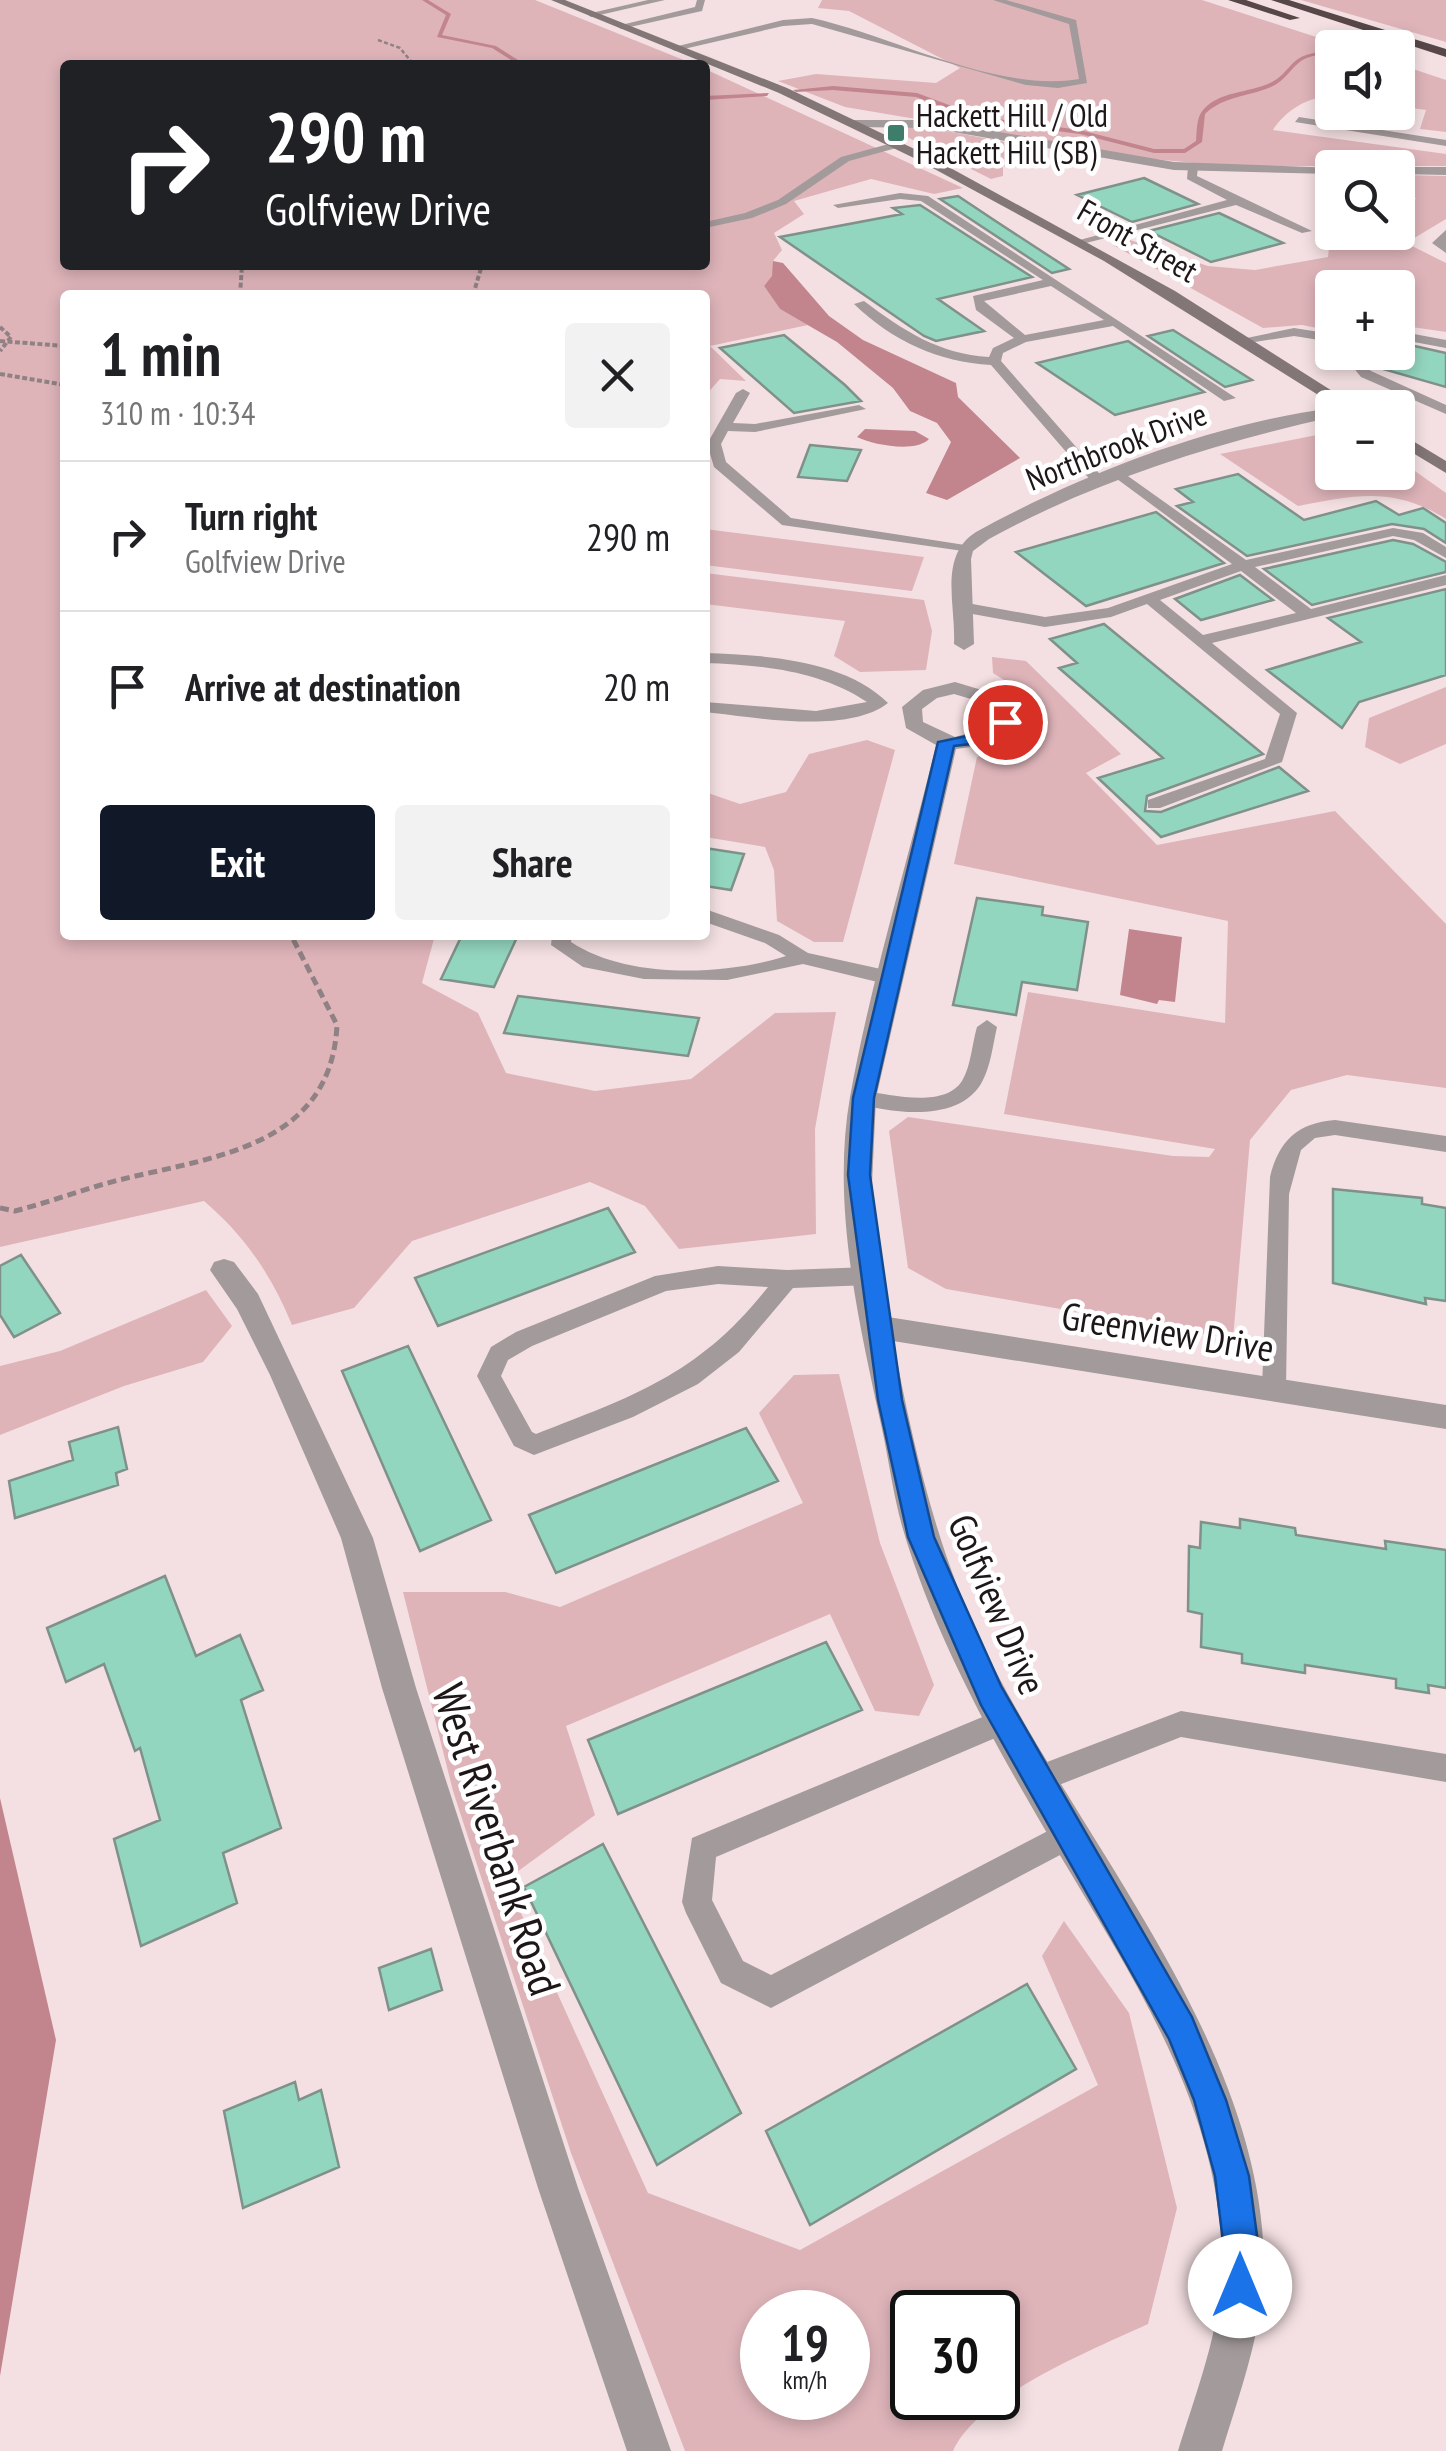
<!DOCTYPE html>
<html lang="en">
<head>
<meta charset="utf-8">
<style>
	:root { --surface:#fff; --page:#f2f2f2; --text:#202124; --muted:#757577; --line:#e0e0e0; --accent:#111827 }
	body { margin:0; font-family:"PT Sans Narrow",sans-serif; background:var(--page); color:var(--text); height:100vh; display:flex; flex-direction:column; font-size:38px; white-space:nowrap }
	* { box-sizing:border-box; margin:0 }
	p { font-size:32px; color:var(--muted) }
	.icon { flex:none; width:55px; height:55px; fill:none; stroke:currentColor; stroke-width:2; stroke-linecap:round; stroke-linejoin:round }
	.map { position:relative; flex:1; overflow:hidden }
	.drawer { position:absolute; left:60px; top:290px; width:650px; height:650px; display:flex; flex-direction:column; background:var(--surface); border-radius:10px; box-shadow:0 5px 15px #0003 }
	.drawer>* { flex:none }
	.top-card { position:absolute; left:60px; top:60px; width:650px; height:210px; border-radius:10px; box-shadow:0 5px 15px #0003; background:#202124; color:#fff; overflow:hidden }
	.fabs { position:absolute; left:1315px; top:30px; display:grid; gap:20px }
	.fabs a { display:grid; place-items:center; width:100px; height:100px; border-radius:10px; background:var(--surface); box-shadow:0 5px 15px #0003; font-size:50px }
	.speed { position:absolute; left:740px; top:2290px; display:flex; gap:20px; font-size:50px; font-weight:700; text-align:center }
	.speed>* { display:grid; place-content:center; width:130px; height:130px; border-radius:50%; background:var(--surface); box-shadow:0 5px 15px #0003; line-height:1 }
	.speed small { font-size:25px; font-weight:400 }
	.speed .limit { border:5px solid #111; border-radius:15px; background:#fff; color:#111 }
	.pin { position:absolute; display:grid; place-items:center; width:85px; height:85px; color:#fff; margin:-42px; border:5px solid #fff; border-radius:50%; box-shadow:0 2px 10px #0007 }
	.me { position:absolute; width:110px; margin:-55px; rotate:0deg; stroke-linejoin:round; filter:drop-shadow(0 0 8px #0008) }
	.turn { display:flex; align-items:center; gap:35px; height:210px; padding:0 40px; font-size:45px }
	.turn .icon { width:130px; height:130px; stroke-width:2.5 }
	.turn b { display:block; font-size:70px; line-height:85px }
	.round { display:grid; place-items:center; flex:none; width:105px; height:105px; border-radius:10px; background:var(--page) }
	.headline { display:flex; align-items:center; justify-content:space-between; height:170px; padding:0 40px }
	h1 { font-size:60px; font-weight:700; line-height:75px }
	.cta { display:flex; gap:20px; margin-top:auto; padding:20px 40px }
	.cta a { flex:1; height:115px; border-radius:10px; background:var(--accent); color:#fff; font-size:40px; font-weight:700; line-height:115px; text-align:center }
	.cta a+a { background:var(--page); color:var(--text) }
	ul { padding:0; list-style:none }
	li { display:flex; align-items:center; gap:30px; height:150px; padding:0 40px; border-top:2px solid var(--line) }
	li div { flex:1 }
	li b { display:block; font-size:38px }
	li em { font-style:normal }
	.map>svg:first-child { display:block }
</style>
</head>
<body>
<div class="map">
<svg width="1446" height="2451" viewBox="0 0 1446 2451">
	<rect width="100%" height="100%" fill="#f4e0e2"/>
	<path fill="#deb4b9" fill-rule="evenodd" d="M0 0H535L696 65H65V265H705V69L963 188 934 194 871 179 794 201 804 214 774 233 782 250 773 261V276L764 286 780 309 808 325 710 346 746 381 720 379 705 396V295H65V935H435L422 983 478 1013 506 1073 595 1091 691 1079 775 1013 836 1012 815 1129 816 1234 679 1249 645 1206 590 1182 412 1241 354 1308 292 1325C272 1276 245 1236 204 1201L0 1247Z
		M822 0H1202L1347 47 1332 48V96C1307 97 1286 110 1273 130L1446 154V166H1226L1153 159 845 107 778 81 816 74 936 83 960 68 849 11 818 8Z
		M1301 0H1446V42Z
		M1398 64 1446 80V132L1420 129 1426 110 1398 106Z
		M906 125 924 127 1044 149 1003 167V176L991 179 889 128Z
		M1401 175 1446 176V219L1406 243 1446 263V332L1398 325V288H1332V331L1302 325 1263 328 1113 245 1127 239 1208 266 1255 270 1328 257 1329 248 1357 240 1345 233 1398 232V201L1416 199Z
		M1332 432V472H1398V459L1446 493V519C1393 486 1356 495 1298 506L1220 454Z
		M705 529 924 557 912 591 705 565Z
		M705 573 924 600 932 631 926 670 860 672 834 656 845 621 705 604Z
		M992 657 1026 661 1121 754 1086 773 1157 845 1335 811 1446 924V1088L1347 1075 1291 1090 1250 1140 1233 1339 946 1289 908 1268 889 1131 908 1117 1173 1156 1209 1157 1215 1149 1004 1114 1028 992 1225 1023 1228 921 954 864 977 757 1006 749 1036 727 1034 699 993 673Z
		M1446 687V744L1400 764 1365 747 1369 718Z
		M867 740 895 750 843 942H814L777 921 774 870 765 847 705 837V792L740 804 786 792 809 754Z
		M206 1290 232 1326 203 1362 124 1386 0 1435V1366L60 1351Z
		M839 1374 880 1543 934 1685 919 1716 875 1711 830 1614 566 1726 595 1815 506 1880 648 2193 800 2250 1098 2085 1042 1956 1064 1921 1129 2013 1177 2208 1148 2324C1094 2349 977 2396 953 2451H685L571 2153 453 1791 403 1592H505L560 1607 803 1503 759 1413 794 1375ZM762 2312H848V2398H762ZM912 2312H998V2398H912Z"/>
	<path fill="#c2858e" d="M773 261 783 263 829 316 863 340 956 383 958 397 1020 458 947 500 926 493 951 442 937 423 910 411 893 388 837 342 780 309 764 286 772 276Z
		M865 429 915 431 929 439C916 453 873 445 857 437Z
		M1129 929 1182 937 1175 1002 1159 1000 1157 1004 1120 995Z
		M0 1798 56 2040 0 2376Z"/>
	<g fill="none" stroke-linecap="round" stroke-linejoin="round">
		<path fill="#c2858e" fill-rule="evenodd" d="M422 0H428L451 14 442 35 496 46 518 60 504 65H496L511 60 492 48 437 37 446 15Z
			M1332 50V53C1322 55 1310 55 1301 61 1290 69 1285 81 1271 87 1247 97 1224 96 1205 114L1202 142 1185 153H1154L1080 134 980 121 916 97 833 90 796 92 793 90 833 86 917 93 981 117 1080 130 1154 149H1184L1196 141C1197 131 1196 118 1203 110 1219 91 1249 93 1270 83 1281 78 1286 70 1294 62 1304 53 1319 52 1332 50Z
			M769 93 767 96 705 100V96Z"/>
	</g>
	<path fill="#93d6c0" stroke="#7f918a" stroke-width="2.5" d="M1144 178 1198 204 1132 222 1077 195Z
		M958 196 994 220 1069 269 1052 273 940 199Z
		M920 205 1032 277 938 299 984 331 936 341 924 336 780 237 902 214 893 208Z
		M1219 213 1283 243 1211 262 1149 231Z
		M1173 330 1252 380 1225 387 1148 336Z
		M784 335 845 385 861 401 794 413 720 348Z
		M1128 341 1204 392 1115 415 1037 363Z
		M1410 345 1446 353V387L1383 369Z
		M810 445 861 450 847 481 798 477Z
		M1238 474 1304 520 1376 501 1399 515 1423 508 1446 523V543L1424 529 1392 524 1247 556 1177 506 1193 502 1176 489Z
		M1156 512 1224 563 1086 606 1016 552Z
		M1393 540 1413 544 1446 562V572L1312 605 1264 569Z
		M1240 575 1273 600 1201 620 1175 599Z
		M1446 589V675L1359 702 1342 728 1267 670 1361 642 1328 618Z
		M1104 624 1263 754 1147 796 1145 811 1161 812 1279 767 1308 791 1161 837 1098 778 1163 758 1059 668 1077 663 1050 639Z
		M705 848 744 854 731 890 705 886Z
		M977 898 1043 907 1042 915 1088 922 1077 990 1022 982 1016 1015 953 1005Z
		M462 935H518L494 987 441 979Z
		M518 996 699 1018 688 1056 504 1033Z
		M1333 1189 1422 1198V1204L1446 1208V1301L1425 1298 1426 1304 1333 1283Z
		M608 1208 635 1252 438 1326 415 1278Z
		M21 1255 60 1313 14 1337 0 1315V1266Z
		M408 1346 491 1520 420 1551 342 1371Z
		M118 1427 127 1469 116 1473 118 1485 15 1518 9 1481 73 1460 69 1442Z
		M746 1428 778 1481 556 1573 529 1515Z
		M1240 1519 1295 1528 1296 1535 1386 1549 1385 1541 1446 1550V1688L1428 1685 1429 1693 1396 1688V1679L1305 1665V1673L1242 1663V1654L1201 1647 1202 1614 1188 1611 1189 1546 1200 1548 1201 1522 1240 1528Z
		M165 1576 196 1656 240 1635 263 1690 241 1700 281 1828 223 1853 237 1903 141 1946 114 1839 160 1820 140 1748 135 1751 104 1664 66 1682 47 1628Z
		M826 1642 862 1710 618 1814 588 1740Z
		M603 1844 741 2113 657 2165 524 1887Z
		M431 1949 442 1990 389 2010 379 1968Z
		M1027 1984 1076 2069 810 2225 766 2131Z
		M295 2082 299 2100 321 2090 339 2167 243 2208 224 2111Z"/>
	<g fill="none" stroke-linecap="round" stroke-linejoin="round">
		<path stroke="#908284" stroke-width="2.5" stroke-dasharray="4 2.5" stroke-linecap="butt" d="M378 40 400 48 414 65"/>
		<path stroke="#908284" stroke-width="4" stroke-dasharray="5 2.5" stroke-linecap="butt" d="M240 295 242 265
			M473 295 482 265
			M0 327 11 337 0 351
			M0 341 65 346
			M0 374 65 385"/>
		<path stroke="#908284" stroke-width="5" stroke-dasharray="9 5" stroke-linecap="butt" d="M0 1208 15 1211C50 1202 84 1189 119 1180 211 1157 331 1148 337 1025L291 935"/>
		<path fill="#a39a9b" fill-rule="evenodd" d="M648 0H665L591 17 587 14Z
			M697 0H705L702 11 621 29 617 26 695 7Z
			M993 0H1006L1076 20 1087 83 1058 88 1026 85 812 24 783 26 675 51 670 48 783 20 812 18C894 36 996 93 1079 79L1069 24Z
			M1299 117 1446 140V146L1295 122Z
			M896 142 900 147 849 161 786 204 752 218 705 228V222L745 213 778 200 841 157Z
			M1193 164 1198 167 1197 176 1312 231 1302 233 1236 205 1082 244 1076 241 1227 200 1187 179 1188 167Z
			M900 193 928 196 1236 398 1224 401 1113 326 1026 342 1003 353 1001 361 1105 480 1093 483 991 365C939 362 892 341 854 304L864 301C904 331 939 354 989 357L993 348 1014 338 976 310 973 296 1043 280 921 201 900 199 838 208 833 205ZM1051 286 1104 320 1025 335 984 301Z
			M1446 230V253L1432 243Z
			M1294 328 1332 334V342L1294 336 1248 343 1242 339Z
			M1398 331 1446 340V348L1398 339Z
			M1357 352H1369L1365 365 1371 371 1446 405V414L1361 377 1352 366Z
			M743 389 750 393 733 423 755 424 859 405 866 409 755 432 728 431 721 444 726 462 791 518 965 545 972 549 970 552 782 525 714 467 707 444 736 393Z
			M1118 469 1246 560 1393 528 1423 533 1446 547V558L1414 540 1393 536 1255 567 1311 609 1446 575V585L1212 643 1297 713 1282 762 1160 808H1148V800L1265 759 1280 714 1147 604 1111 617 1045 627 967 613 959 608 967 603 1045 617 1108 608 1232 564 1113 476 1111 473ZM1241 571 1296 613 1203 635 1160 600Z
			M705 653C763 655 844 659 888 703 847 735 754 717 705 712V702L816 711 867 702C819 670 761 665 705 663Z
			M705 909 779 935 808 953 890 971 900 978 890 985 803 964 727 980 644 979 583 967 551 945 552 935H572L571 942C627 979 723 976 786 956L765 943 705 922Z
			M987 1020 997 1027C993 1044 991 1064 983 1080 962 1123 894 1114 856 1103L852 1098 863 1091C890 1094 944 1109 962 1081 971 1066 972 1044 977 1027Z
			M1335 1120 1446 1136V1152L1335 1135 1315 1138 1301 1150 1289 1194 1286 1388 1283 1395 1274 1398 1265 1395 1262 1388 1270 1177C1279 1140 1298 1123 1335 1120Z
			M718 1266 787 1270 869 1267 877 1270 881 1276 877 1282 869 1285 793 1288 739 1352 698 1384 633 1417 534 1455 514 1446 477 1376 491 1347 516 1332 655 1276ZM718 1284 768 1287C700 1374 634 1396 536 1434L532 1432 501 1376 508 1360 532 1346 666 1291Z
			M1004 1708 1014 1712 1018 1721 1014 1730 716 1857 712 1900 743 1961 771 1975 1069 1820 1079 1825 1084 1835 1079 1845 771 2008 721 1983 686 1913 682 1902 692 1838Z
			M1181 1711 1446 1754V1782L1181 1737 1036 1794 1026 1790 1022 1780 1026 1770Z"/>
		<path fill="#a39a9b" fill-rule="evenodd" d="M849 120H930L1174 162 1337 168 1332 174 1174 170 930 128 853 127Z
			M1393 167H1446V175L1398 174Z
			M1333 408 1332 417C1212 444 1097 480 989 539L973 551 971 559 974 644 964 650 954 644C956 605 938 556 976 532 1084 473 1211 424 1333 408Z
			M955 682 995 694 1014 713 1007 734 986 745 956 749 876 1098 872 1184 888 1317 1446 1405V1429L893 1341C914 1449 937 1553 986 1652 1080 1842 1259 2040 1264 2259 1265 2324 1241 2389 1222 2451H1178C1197 2389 1223 2324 1222 2258 1219 2106 1133 1978 1058 1852 998 1750 935 1640 902 1526 893 1494 889 1461 882 1429 859 1323 831 1206 850 1097 871 980 908 861 936 745L906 728 902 707 923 690ZM954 694 981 702 994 714 990 727 955 737 923 722 922 709 937 698Z
			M224 1259 234 1262 258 1294 373 1538 416 1688 578 2188 671 2451H627L538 2188 382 1688 341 1538 270 1375 237 1309 210 1270 214 1262Z"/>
		<path fill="#827677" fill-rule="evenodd" d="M551 0H565L787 88 925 154 1175 291 1359 408H1339L1104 261 916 159 779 93Z
			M1398 432 1446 461V473L1398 444Z"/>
		<path fill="#574749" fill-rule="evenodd" d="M1228 0H1246L1300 18 1290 20Z
			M1271 0H1289L1446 49V57Z"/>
	</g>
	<path fill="#1a73e8" stroke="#114b97" stroke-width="2.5" d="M999 718 1013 722 997 741 954 746 874 1098 870 1175 902 1400 934 1537 1001 1686 1192 2017 1226 2100 1249 2176 1260 2258 1252 2298 1240 2303 1227 2298 1222 2286 1225 2258 1215 2176 1194 2100 1169 2039 981 1705 908 1537 878 1400 848 1175 853 1098 938 742 986 732Z"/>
	<rect fill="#3e7d6a" stroke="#fff" stroke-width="4" x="886" y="123" width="20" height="20" rx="5"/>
	<g text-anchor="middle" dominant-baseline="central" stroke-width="9" stroke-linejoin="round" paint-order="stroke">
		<g font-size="32" fill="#1e1718" stroke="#fff" text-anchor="start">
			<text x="916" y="115">Hackett Hill / Old<tspan x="916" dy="37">Hackett Hill (SB)</tspan></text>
		</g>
		<g font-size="32" fill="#1e1718" stroke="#fff">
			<text transform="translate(1138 240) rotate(30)">Front Street</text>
			<text transform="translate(1116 446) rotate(-21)">Northbrook Drive</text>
		</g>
		<g font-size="38" fill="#1e1718" stroke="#fff">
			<text transform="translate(1168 1331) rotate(9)">Greenview Drive</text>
			<text transform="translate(998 1604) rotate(67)">Golfview Drive</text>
		</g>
		<g font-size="45" fill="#1e1718" stroke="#fff">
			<text transform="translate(498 1839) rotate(72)">West Riverbank Road</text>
		</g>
	</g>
</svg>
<div class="fabs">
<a><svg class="icon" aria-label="sound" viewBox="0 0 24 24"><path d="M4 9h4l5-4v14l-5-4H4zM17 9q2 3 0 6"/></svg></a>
<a><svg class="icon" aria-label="search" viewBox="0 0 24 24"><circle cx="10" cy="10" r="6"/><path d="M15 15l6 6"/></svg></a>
<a>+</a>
<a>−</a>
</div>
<div class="speed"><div>19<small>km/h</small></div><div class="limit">30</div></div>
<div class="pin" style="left:1005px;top:722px;background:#d93025"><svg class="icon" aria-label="arrive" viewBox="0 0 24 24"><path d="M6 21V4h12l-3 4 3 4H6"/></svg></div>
<svg class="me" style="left:1240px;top:2286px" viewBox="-20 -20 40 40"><circle r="19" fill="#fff"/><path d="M0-13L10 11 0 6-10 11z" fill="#1a73e8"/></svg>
<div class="top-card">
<div class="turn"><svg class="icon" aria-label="right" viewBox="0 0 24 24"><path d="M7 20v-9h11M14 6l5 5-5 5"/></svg><div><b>290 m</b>Golfview Drive</div></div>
</div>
<section class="drawer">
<div class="headline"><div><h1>1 min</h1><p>310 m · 10:34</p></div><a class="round"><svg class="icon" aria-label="close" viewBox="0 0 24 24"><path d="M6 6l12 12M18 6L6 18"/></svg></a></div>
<ul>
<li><svg class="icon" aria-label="right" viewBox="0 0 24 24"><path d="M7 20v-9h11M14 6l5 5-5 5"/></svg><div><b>Turn right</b><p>Golfview Drive</p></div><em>290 m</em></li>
<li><svg class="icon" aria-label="arrive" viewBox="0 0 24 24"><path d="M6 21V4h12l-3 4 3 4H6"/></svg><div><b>Arrive at destination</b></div><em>20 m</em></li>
</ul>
<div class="cta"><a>Exit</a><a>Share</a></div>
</section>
</div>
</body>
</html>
